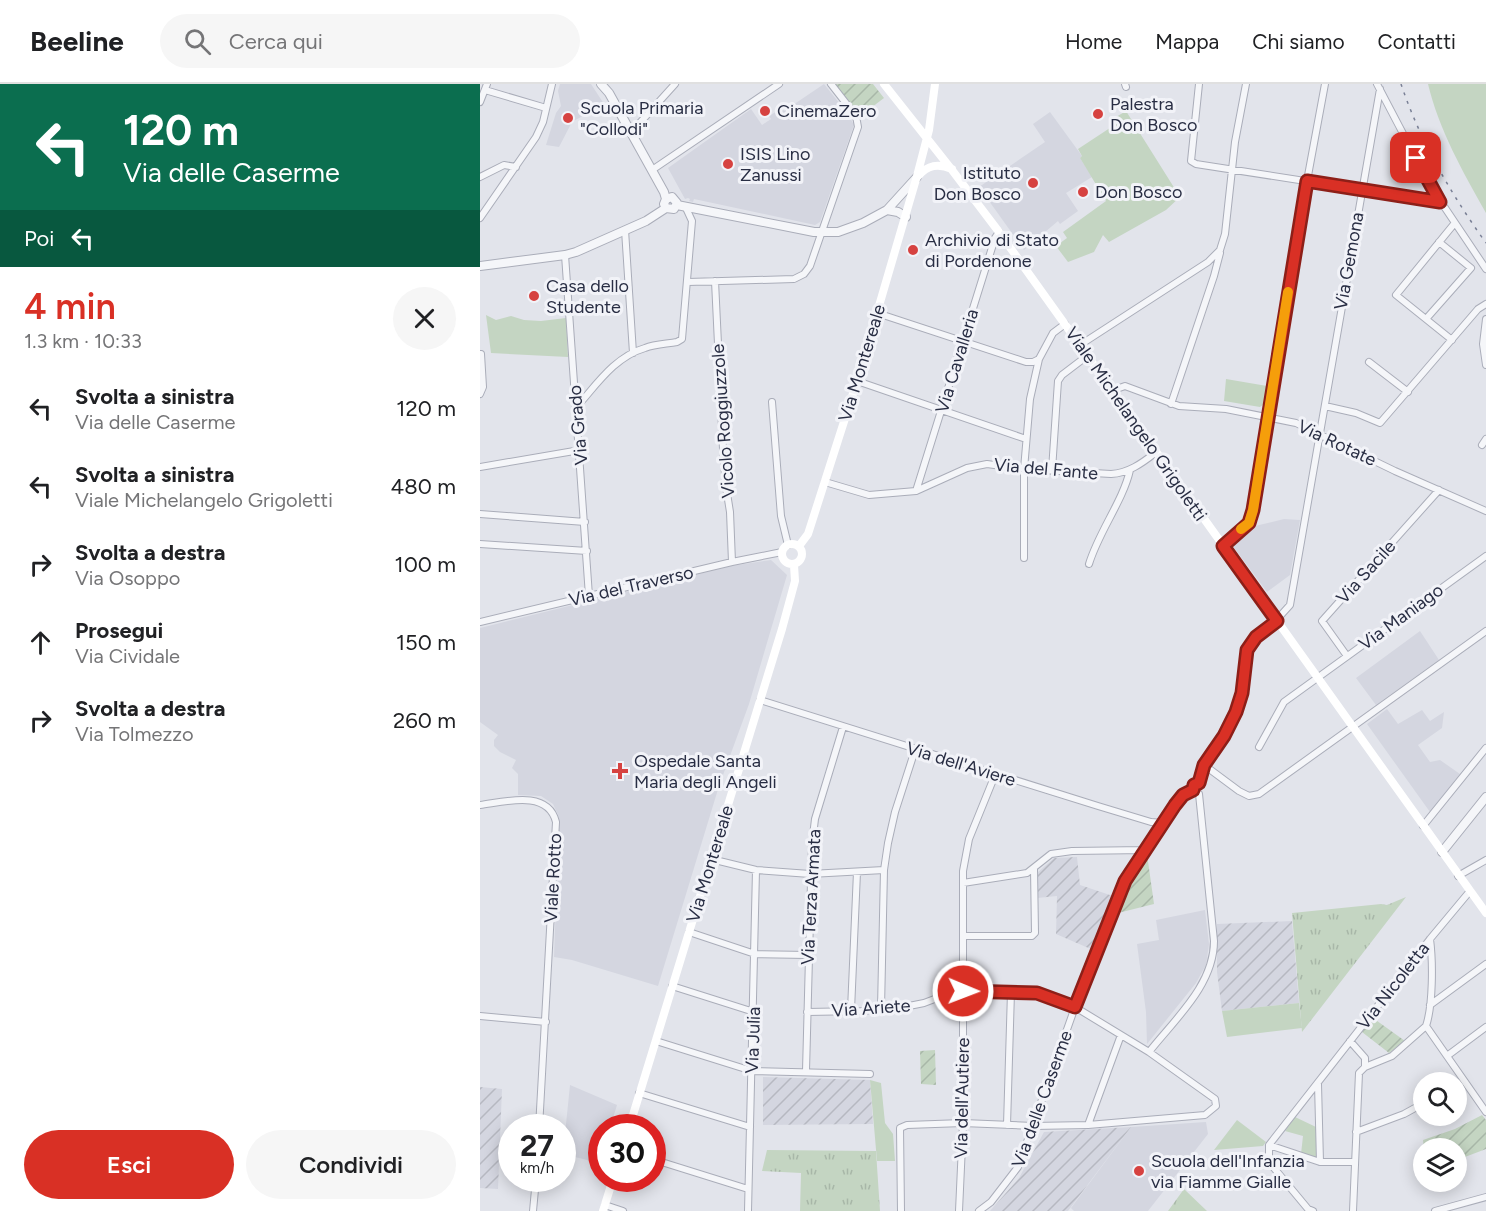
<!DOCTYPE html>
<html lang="it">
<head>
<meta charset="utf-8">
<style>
	:root { --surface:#fff; --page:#f6f6f6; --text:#202124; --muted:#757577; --line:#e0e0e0; --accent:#d93025 }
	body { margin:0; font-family:Figtree,sans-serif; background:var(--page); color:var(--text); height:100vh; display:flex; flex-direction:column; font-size:22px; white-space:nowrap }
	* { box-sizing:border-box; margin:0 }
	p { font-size:20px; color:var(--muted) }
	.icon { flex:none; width:33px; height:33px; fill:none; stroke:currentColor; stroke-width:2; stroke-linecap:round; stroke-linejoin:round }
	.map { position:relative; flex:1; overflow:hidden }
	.side { display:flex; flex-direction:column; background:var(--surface); width:480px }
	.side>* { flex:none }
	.hud { background:#0b6e4f; color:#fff; overflow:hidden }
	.buttons { position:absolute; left:933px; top:988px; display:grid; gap:12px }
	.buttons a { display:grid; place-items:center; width:54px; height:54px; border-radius:50%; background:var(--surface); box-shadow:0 3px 15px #0003; font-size:30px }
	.speed { position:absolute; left:18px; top:1030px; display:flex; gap:12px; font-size:30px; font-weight:700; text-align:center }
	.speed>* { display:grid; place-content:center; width:78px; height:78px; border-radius:50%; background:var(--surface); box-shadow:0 3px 15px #0003; line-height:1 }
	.speed small { font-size:15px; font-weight:400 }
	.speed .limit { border:9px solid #d22; background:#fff; color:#111 }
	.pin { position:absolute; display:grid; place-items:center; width:51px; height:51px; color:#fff; margin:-26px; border-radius:12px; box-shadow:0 3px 9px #0006 }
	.me { position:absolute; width:66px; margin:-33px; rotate:91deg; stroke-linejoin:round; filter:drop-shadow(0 0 4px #0008) }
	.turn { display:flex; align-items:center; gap:21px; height:126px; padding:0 24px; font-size:27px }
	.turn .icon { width:78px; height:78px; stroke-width:2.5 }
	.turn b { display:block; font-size:42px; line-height:51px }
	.then { display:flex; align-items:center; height:57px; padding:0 24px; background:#0003; gap:12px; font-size:22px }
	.round { display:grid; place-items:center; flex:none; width:63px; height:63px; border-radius:32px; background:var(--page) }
	.headline { display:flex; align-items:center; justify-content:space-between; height:102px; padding:0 24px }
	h1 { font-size:36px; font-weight:600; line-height:45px; color:var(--accent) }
	.action { display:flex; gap:12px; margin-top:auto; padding:12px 24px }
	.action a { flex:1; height:69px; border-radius:36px; background:var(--accent); color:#fff; font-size:24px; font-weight:600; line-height:69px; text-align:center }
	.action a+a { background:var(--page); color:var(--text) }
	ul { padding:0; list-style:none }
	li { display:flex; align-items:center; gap:18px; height:78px; padding:0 24px }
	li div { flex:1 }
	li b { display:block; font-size:22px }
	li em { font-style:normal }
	header { display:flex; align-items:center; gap:36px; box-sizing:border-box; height:84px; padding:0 30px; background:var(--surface); border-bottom:2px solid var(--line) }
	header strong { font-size:28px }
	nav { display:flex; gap:33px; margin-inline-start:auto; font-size:21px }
	.search { width:420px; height:54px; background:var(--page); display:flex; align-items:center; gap:15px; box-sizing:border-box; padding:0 21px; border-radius:33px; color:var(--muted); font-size:22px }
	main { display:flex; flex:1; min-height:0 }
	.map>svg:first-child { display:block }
</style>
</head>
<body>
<header>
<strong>Beeline</strong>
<div class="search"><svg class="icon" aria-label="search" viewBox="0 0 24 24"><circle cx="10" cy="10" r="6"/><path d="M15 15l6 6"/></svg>Cerca qui</div>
<nav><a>Home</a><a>Mappa</a><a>Chi siamo</a><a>Contatti</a></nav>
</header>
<main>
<section class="side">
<div class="hud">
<div class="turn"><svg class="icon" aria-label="left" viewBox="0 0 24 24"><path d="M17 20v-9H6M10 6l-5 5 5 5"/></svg><div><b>120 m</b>Via delle Caserme</div></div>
<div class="then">Poi<svg class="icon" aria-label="left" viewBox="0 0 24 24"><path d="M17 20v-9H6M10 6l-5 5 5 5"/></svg></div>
</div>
<div class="headline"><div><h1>4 min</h1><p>1.3 km · 10:33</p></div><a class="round"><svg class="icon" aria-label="close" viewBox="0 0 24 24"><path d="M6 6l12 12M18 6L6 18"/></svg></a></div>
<ul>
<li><svg class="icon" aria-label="left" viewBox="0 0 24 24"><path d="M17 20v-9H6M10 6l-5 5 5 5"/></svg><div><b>Svolta a sinistra</b><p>Via delle Caserme</p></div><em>120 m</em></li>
<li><svg class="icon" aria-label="left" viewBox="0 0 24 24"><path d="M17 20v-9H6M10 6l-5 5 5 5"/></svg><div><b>Svolta a sinistra</b><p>Viale Michelangelo Grigoletti</p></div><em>480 m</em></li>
<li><svg class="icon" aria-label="right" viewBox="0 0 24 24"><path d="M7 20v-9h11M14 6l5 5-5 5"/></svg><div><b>Svolta a destra</b><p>Via Osoppo</p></div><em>100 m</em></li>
<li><svg class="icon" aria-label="ahead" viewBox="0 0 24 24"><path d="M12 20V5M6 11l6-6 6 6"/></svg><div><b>Prosegui</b><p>Via Cividale</p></div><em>150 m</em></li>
<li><svg class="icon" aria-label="right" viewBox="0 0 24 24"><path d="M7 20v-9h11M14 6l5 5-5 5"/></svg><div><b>Svolta a destra</b><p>Via Tolmezzo</p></div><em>260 m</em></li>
</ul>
<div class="action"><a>Esci</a><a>Condividi</a></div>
</section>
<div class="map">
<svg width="1006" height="1127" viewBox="0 0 1006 1127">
	<defs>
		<pattern id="industrial-furrows" width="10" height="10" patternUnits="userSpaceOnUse" patternTransform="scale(1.5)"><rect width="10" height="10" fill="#d4d6e0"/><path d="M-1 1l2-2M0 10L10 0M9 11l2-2" fill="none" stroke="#b6b8c1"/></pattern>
		<pattern id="park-tufts" width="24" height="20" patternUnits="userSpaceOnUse" patternTransform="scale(1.5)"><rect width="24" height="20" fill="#c4d5c2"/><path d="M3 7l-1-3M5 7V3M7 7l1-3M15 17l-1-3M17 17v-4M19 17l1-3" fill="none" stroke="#a8b7a8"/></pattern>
		<pattern id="garden-furrows" width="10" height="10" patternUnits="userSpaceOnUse" patternTransform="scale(1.5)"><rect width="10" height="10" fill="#c4d5c2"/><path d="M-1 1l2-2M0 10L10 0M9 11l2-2" fill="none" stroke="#a8b7a8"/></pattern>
	</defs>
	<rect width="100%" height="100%" fill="#e2e4eb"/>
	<path fill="#d4d6e0" d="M80 0H111L124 20 92 38 79 63 66 61 76 29 81 22 78 7Z
		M344 0 368 30 374 41 340 138 335 141 214 115 213 118 209 117 210 115 208 114 205 115 188 84 271 25 282 41 291 35 289 32 302 24 304 27Z
		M570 28 602 72 600 74 612 93 586 109 598 127 580 140 578 137 544 166 499 103 565 58 553 40Z
		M804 435 820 436 810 491 787 508 752 461 775 442Z
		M291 476 307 491 269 620 239 702 178 902 92 876 74 873 79 733 73 720 61 712 38 711V690L32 684 36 676 20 668 14 662V656L18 651 0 638V544L251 482Z
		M940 547 959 576 896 621 876 594Z
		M907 625 918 640 942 626 950 637 964 628 962 644 938 661 950 678 960 676 980 690 950 728 887 640Z
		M725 826 729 860 726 881 716 899 667 960 666 928 657 860 679 856 676 836Z
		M90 1001 137 1021 130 1044H122L121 1072 119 1079 87 1071 88 1062 84 1060Z
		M726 1038 728 1050 668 1127H594L591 1124 651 1043Z"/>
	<path fill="url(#industrial-furrows)" d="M597 773 600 801 633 812 613 866 576 850 577 812 557 814V789L574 774Z
		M812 837 819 919 742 927 737 888V840Z
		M283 993 390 996 393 1040 283 1041Z
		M0 1003 22 1005 18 1105 0 1104Z
		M651 1043 588 1127H510L539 1094 564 1048Z"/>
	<path fill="#c4d5c2" d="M948 0H1006V129C983 88 959 46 948 0Z
		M646 27 700 113 686 126 629 158 623 151 614 168 588 178 576 162 587 154 583 148 626 117 600 74 602 72 598 65 639 38 636 33Z
		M6 231 16 236 31 232 44 236 61 237 86 234 88 273 11 269Z
		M746 295 787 302C787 311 788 318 780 323L744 317Z
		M819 919 822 944 747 953 742 927Z
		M390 996 401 999 405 1039 413 1050 415 1077H397Z
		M815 1033 836 1043V1074L821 1070 823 1052 805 1047Z
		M757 1036 786 1058 783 1062 734 1066Z"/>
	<path fill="url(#park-tufts)" d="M926 813 822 948 812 829 901 820 907 821Z
		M287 1066 396 1067 400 1127H320L321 1089 282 1087Z
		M704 1105 727 1127H688Z"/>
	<path fill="url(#garden-furrows)" d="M354 0H393L404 14 379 33Z
		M667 770 674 820 638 829 647 804Z
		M893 934 925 957 909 969 882 948Z
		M455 966 456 1001 441 1000 440 967Z
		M1002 1031 1006 1036V1065L977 1076 976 1065H944L943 1056 975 1045Z"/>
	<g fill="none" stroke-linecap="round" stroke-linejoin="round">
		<g stroke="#aaadb9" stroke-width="8">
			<path id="minor" d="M645 0 646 3
				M719 0 711 77 716 80 960 118
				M897 0 951 103 1006 185
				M5 6 66 24
				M0 18 7 0
				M150 46 157 42 195 0
				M172 86 299 0
				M0 93 24 81 36 83
				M0 134 56 53 63 38 72 0
				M145 146 153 269
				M85 171 109 512
				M235 197 243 365 246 403 250 428 252 478
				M208 198 314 195 324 190 330 182 378 43 376 32 351 0
				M397 229 546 278H553L559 275
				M946 235 991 184 959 158
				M1006 235 1003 260 1006 281
				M972 256 916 211 974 140
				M600 261 728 178 740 166 745 150 755 58 766 0
				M889 278 928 308
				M377 297 546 355
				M631 307 645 302 699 322 746 325 816 339 915 387 1006 427
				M0 310 3 303 1 270
				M292 318 301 432 308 461
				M95 320 101 318C119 297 137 272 165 264 175 260 186 260 197 258L202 255 212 137 206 124
				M691 320 734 192 740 169
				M845 322 876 329 900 339 998 225 1006 220
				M1002 361 1006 355
				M0 383 100 366
				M572 386 578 297 582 291 607 272
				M345 398 389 411 436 407 487 384 507 380 544 385 631 390C648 389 661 380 675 369
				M436 407 515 154 519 148
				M0 430 105 438
				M0 460 107 467
				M743 462 769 439 773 425 827 97 845 0
				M544 474V385L550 315 559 275 573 249 585 240
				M609 480C619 447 643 417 650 386
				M0 538 252 478 302 468
				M867 572 842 537 959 406
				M280 616 618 722 671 738 684 739
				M779 663 804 618 1006 472
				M724 681 759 707 769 712 779 710 1006 547
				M0 721C24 718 68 705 76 738L59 1044
				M943 742 1006 664
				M231 775 276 786 330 790 404 786
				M978 792 1006 776
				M483 799 547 789 571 770 592 767 665 766
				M209 848 275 870 328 871
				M483 852H552L555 849 554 785
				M950 855C953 878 953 921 946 942L1006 1028
				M192 902 274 928
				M950 921 1006 880
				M401 924 404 786 408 759 415 728 435 666
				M371 926 377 788
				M327 928 382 927 429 922 444 919 473 908 557 909 595 923 669 968 735 1015 736 1022 725 1031 608 1041 553 1042 483 1039 427 1041 420 1044 421 1127
				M0 932 66 938
				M176 957 272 987 390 990
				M870 957 885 974V983
				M669 968C695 935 734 901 734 857L719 710
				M967 972 1006 943
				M326 987 332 760 335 735 363 643
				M838 1000 840 1078
				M159 1009 270 1043
				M527 1041 531 908
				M608 1041 641 951
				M876 1048 924 1030 944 1019
				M789 1061 840 1078H875
				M172 1075 268 1105
				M125 1121 143 1127
				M53 1127 56 1095
				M268 1127 276 786
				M479 1127 483 1039V787L489 755 515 691
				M499 1127 511 1118 538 1083 595 923 645 797 695 721 703 711 713 706 714 701 719 699 724 681 744 652 756 628 762 609 767 566 771 558 791 542 810 521 900 5
				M833 1127 828 1125 789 1078V1061L950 855 990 807
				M873 1127 879 989 885 983 912 972 946 942
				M955 1127 1006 1113"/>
		</g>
		<g stroke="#aaadb9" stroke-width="10">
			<path id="tertiary" d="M121 0 129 9 184 108 186 115 184 120 186 124
				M197 121 334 148H358L383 139 407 126 437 93
				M186 124 194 125 197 119 192 113 186 115
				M407 126 418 128 426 133
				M0 182 85 171 96 168 166 137 186 124
				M962 768 1006 713"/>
		</g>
		<use href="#minor" stroke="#f5f6f9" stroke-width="6"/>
		<use href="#tertiary" stroke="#f5f6f9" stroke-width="8"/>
		<path stroke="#fff" stroke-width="8" d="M404 0 472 86 519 148 1006 829
			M438 92C448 81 458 79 472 85
			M302 470a10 10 0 1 1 20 0a10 10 0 1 1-20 0Z
			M319 462 328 450 377 297 437 92 449 46 455 0
			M149 1044 302 545 315 497 314 481
			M123 1127 133 1095"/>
		<path stroke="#7a8096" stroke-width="1.5" stroke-dasharray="3 6" stroke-linecap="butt" d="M921 0C940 57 971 110 1006 159"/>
	</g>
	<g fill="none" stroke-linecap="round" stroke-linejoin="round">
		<g stroke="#8d1f18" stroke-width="15">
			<path id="route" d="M483 907 557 909 595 923 645 797 695 721 703 711 713 706 714 701 719 699 724 681 744 652 756 628 762 609 767 566 776 553 797 537 743 462 769 439 773 426 827 97 960 118 936 74"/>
		</g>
		<use href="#route" stroke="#d93025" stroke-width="10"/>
		<path stroke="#f59e0b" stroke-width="10" d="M761 445 769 439 773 426 808 208"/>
	</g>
	<g fill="#d64240" stroke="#f2f3f8" stroke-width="2">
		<circle cx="285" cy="27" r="6"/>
		<circle cx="618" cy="30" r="6"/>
		<circle cx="88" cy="34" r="6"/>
		<circle cx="248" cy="80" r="6"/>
		<circle cx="553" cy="99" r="6"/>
		<circle cx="603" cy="108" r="6"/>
		<circle cx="433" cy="166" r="6"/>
		<circle cx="54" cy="212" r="6"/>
		<path d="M137 678h6v6h6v6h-6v6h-6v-6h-6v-6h6z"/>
		<circle cx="659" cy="1087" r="6"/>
	</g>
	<g text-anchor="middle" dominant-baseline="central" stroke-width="6" stroke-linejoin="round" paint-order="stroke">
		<g font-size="18" fill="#292e44" stroke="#f2f3f8" text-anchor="start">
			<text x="630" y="20">Palestra<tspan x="630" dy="21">Don Bosco</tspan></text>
			<text x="100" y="24">Scuola Primaria<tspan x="100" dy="21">"Collodi"</tspan></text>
			<text x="297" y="27">CinemaZero</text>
			<text x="260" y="70">ISIS Lino<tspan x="260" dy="21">Zanussi</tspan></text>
			<text x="541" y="89" text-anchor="end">Istituto<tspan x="541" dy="21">Don Bosco</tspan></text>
			<text x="615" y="108">Don Bosco</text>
			<text x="445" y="156">Archivio di Stato<tspan x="445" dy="21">di Pordenone</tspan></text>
			<text x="66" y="202">Casa dello<tspan x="66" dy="21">Studente</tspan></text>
			<text x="154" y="677">Ospedale Santa<tspan x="154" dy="21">Maria degli Angeli</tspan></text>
			<text x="671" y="1077">Scuola dell'Infanzia<tspan x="671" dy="21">via Fiamme Gialle</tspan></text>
		</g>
		<g font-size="18" fill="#292e44" stroke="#f2f3f8">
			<text transform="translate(869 177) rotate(-80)">Via Gemona</text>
			<text transform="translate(477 277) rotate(-73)">Via Cavalleria</text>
			<text transform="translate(382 279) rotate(-73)">Via Montereale</text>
			<text transform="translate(243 337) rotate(-94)">Vicolo Roggiuzzole</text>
			<text transform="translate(656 340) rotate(55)">Viale Michelangelo Grigoletti</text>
			<text transform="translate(98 341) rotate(-95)">Via Grado</text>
			<text transform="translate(857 359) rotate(25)">Via Rotate</text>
			<text transform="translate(566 385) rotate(5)">Via del Fante</text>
			<text transform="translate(886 488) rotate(-48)">Via Sacile</text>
			<text transform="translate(151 502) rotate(-13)">Via del Traverso</text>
			<text transform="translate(921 533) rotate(-36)">Via Maniago</text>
			<text transform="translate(481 680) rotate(17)">Via dell'Aviere</text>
			<text transform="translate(230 780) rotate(-73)">Via Montereale</text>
			<text transform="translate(73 794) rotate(-87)">Viale Rotto</text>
			<text transform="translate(331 813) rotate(-87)">Via Terza Armata</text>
			<text transform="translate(913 902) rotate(-52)">Via Nicoletta</text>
			<text transform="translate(391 924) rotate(-4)">Via Ariete</text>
			<text transform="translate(273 956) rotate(-88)">Via Julia</text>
			<text transform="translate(482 1014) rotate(-89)">Via dell'Autiere</text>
			<text transform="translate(562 1015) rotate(-70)">Via delle Caserme</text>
		</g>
	</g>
</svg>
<div class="buttons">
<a><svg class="icon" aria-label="search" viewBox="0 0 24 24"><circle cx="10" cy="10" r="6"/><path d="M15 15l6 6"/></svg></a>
<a><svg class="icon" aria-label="layers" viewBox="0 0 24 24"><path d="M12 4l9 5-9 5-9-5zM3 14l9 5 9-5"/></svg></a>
</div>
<div class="speed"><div>27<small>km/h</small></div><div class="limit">30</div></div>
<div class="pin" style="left:936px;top:74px;background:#d93025"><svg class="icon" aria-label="arrive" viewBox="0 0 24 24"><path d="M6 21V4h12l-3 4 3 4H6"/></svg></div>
<svg class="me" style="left:483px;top:907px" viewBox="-20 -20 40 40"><circle r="17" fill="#d93025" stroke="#fff" stroke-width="3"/><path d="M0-11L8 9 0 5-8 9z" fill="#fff"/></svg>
</div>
</main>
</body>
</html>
